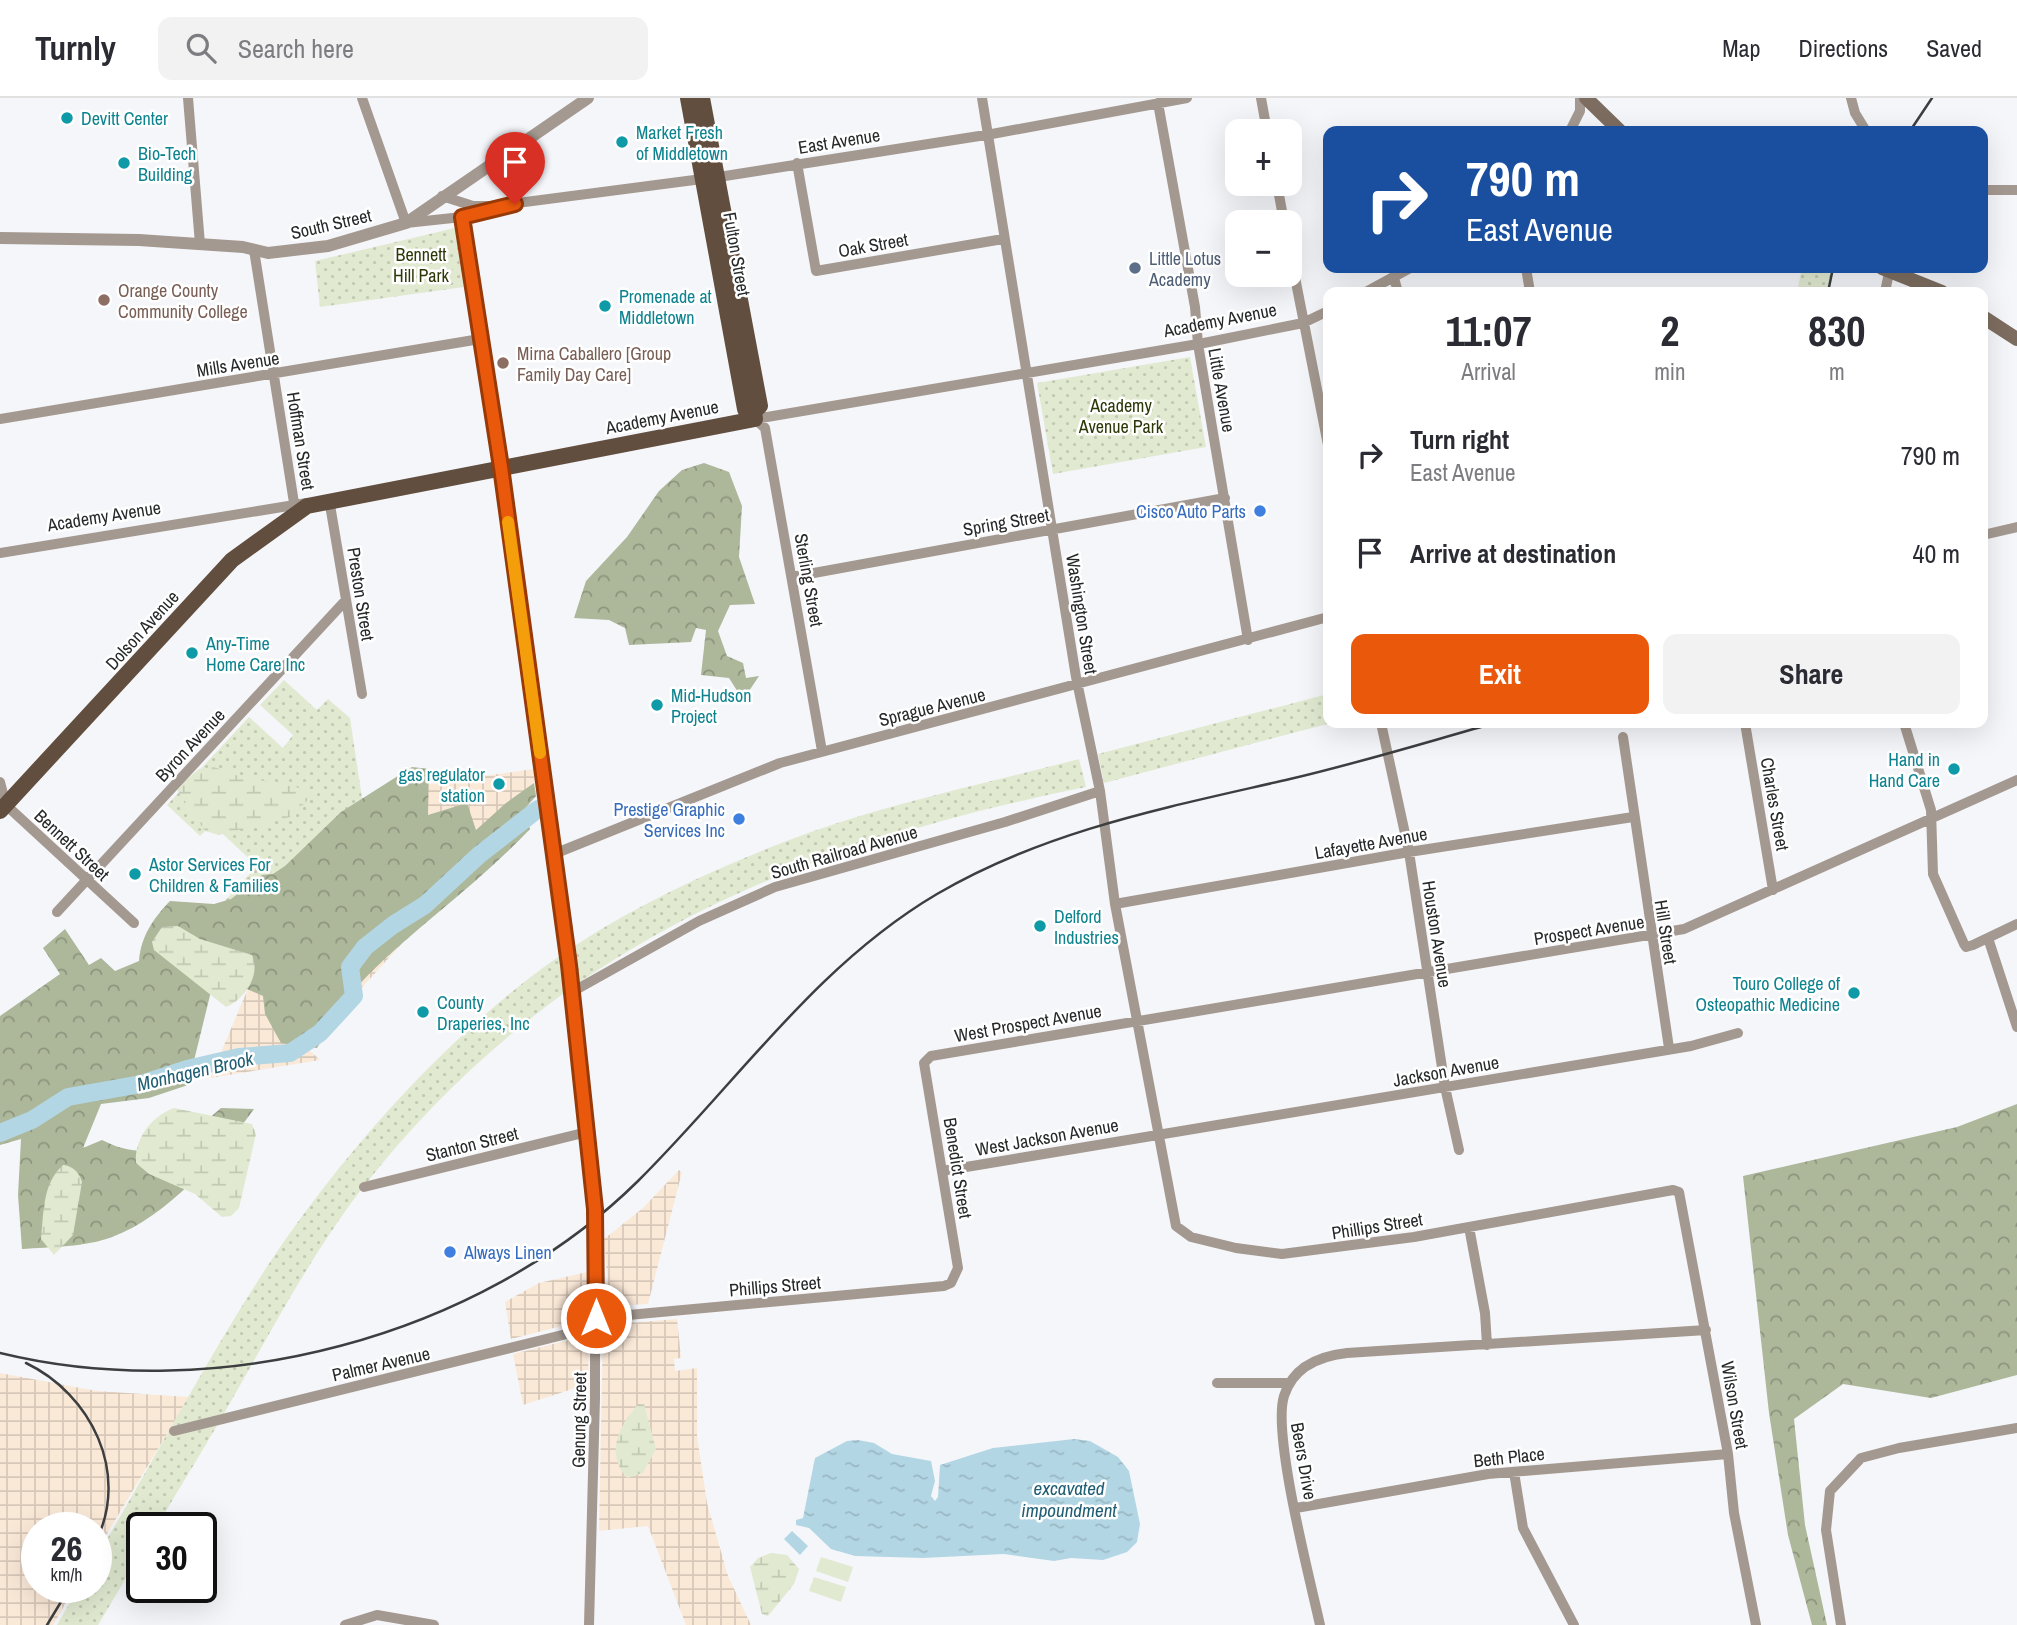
<!DOCTYPE html>
<html lang="en">
<head>
<meta charset="utf-8">
<style>
	:root { --surface:#fff; --page:#f2f2f3; --text:#2b2b33; --muted:#7c7c81; --line:#e1e1e2; --accent:#ea580c }
	body { margin:0; font-family:"Archivo Narrow",sans-serif; background:var(--page); color:var(--text); height:100vh; display:flex; flex-direction:column; font-size:26px; white-space:nowrap }
	* { box-sizing:border-box; margin:0 }
	p { font-size:23px; color:var(--muted) }
	.icon { flex:none; width:38px; height:38px; fill:none; stroke:currentColor; stroke-width:2; stroke-linecap:round; stroke-linejoin:round }
	.map { position:relative; flex:1; overflow:hidden }
	.details { position:absolute; left:1323px; top:189px; width:665px; height:441px; display:flex; flex-direction:column; background:var(--surface); border-radius:14px; box-shadow:0 7px 28px #0002 }
	.details>* { flex:none }
	.hud { position:absolute; left:1323px; top:28px; width:665px; height:147px; border-radius:14px; box-shadow:0 7px 28px #0002; background:#1a4fa0; color:#fff; overflow:hidden }
	.fabs { position:absolute; left:1225px; top:21px; display:grid; gap:14px }
	.fabs a { display:grid; place-items:center; width:77px; height:77px; border-radius:14px; background:var(--surface); box-shadow:0 7px 28px #0002; font-size:35px }
	.speed { position:absolute; left:21px; top:1414px; display:flex; gap:14px; font-size:35px; font-weight:700; text-align:center }
	.speed>* { display:grid; place-content:center; width:91px; height:91px; border-radius:50%; background:var(--surface); box-shadow:0 7px 28px #0002; line-height:1 }
	.speed small { font-size:18px; font-weight:400 }
	.speed .limit { border:4px solid #111; border-radius:10px; background:#fff; color:#111 }
	.pin { position:absolute; display:grid; place-items:center; width:60px; height:60px; color:#fff; margin:-72px -30px; border-radius:50% 50% 50% 0; rotate:-45deg; box-shadow:0 0 7px #0007 }
	.pin .icon { rotate:45deg }
	.me { position:absolute; width:77px; margin:-38px; rotate:0deg; stroke-linejoin:round; filter:drop-shadow(0 0 5px #0008) }
	.turn { display:flex; align-items:center; gap:24px; height:147px; padding:0 28px; font-size:32px }
	.turn .icon { width:91px; height:91px; stroke-width:2.5 }
	.turn b { display:block; font-size:49px; line-height:60px }
	.eta { display:flex; justify-content:space-evenly; align-items:center; height:119px; text-align:center }
	.eta b { font-size:42px; font-weight:700; line-height:49px }
	.primary-button { display:flex; gap:14px; margin-top:auto; padding:14px 28px }
	.primary-button a { flex:1; height:80px; border-radius:14px; background:var(--accent); color:#fff; font-size:28px; font-weight:700; line-height:80px; text-align:center }
	.primary-button a+a { background:var(--page); color:var(--text) }
	ul { padding:0; list-style:none }
	li { display:flex; align-items:center; gap:21px; height:98px; padding:0 28px }
	li div { flex:1 }
	li b { display:block; font-size:26px }
	li em { font-style:normal }
	header { display:flex; align-items:center; gap:42px; box-sizing:border-box; height:98px; padding:0 35px; background:var(--surface); border-bottom:2px solid var(--line) }
	header strong { font-size:33px }
	nav { display:flex; gap:38px; margin-inline-start:auto; font-size:24px }
	.search { width:490px; height:63px; background:var(--page); display:flex; align-items:center; gap:18px; box-sizing:border-box; padding:0 24px; border-radius:14px; color:var(--muted); font-size:26px }
	.map>svg:first-child { display:block }
</style>
</head>
<body>
<header>
<strong>Turnly</strong>
<div class="search"><svg class="icon" aria-label="search" viewBox="0 0 24 24"><circle cx="10" cy="10" r="6"/><path d="M15 15l6 6"/></svg>Search here</div>
<nav><a>Map</a><a>Directions</a><a>Saved</a></nav>
</header>
<div class="map">
<svg width="2017" height="1527" viewBox="0 0 2017 1527">
	<defs>
		<pattern id="industrial-grid" width="8" height="8" patternUnits="userSpaceOnUse" patternTransform="scale(1.75)"><rect width="8" height="8" fill="#fbe9d8"/><path d="M0 4h8M4 0v8" fill="none" stroke="#d7c8b9"/></pattern>
		<pattern id="grass-dots" width="8" height="8" patternUnits="userSpaceOnUse" patternTransform="scale(1.75)"><rect width="8" height="8" fill="#e1ead1"/><path d="M2 2h.1M6 6h.1" fill="none" stroke="#c1c9b3" stroke-width="1.8" stroke-linecap="round"/></pattern>
		<pattern id="forest-crowns" width="20" height="18" patternUnits="userSpaceOnUse" patternTransform="scale(1.75)"><rect width="20" height="18" fill="#adb79a"/><path d="M2 6a3 3 0 1 1 6 0M12 15a3 3 0 1 1 6 0" fill="none" stroke="#8d957e"/></pattern>
		<pattern id="wetland-marsh" width="20" height="14" patternUnits="userSpaceOnUse" patternTransform="scale(1.75)"><rect width="20" height="14" fill="#e1ead1"/><path d="M1 5h8M5 5V1M11 12h8M15 12V8" fill="none" stroke="#c1c9b3"/></pattern>
		<pattern id="water-ripples" width="26" height="14" patternUnits="userSpaceOnUse" patternTransform="scale(1.75)"><rect width="26" height="14" fill="#b3d6e4"/><path d="M2 4q2-2 4 0t4 0M15 11q2-2 4 0t4 0" fill="none" stroke="#9ab8c4"/></pattern>
	</defs>
	<rect width="100%" height="100%" fill="#f5f6fa"/>
	<path fill="url(#industrial-grid)" d="M533 671 536 698 307 950 320 962 210 980 279 818 382 693Z
		M679 1072 682 1074 648 1206 610 1208 604 1141 643 1110Z
		M587 1174 589 1221 511 1241 505 1204 539 1185Z
		M677 1221 681 1260 674 1261 675 1273 697 1270V1338L707 1405 728 1478 751 1527H686L648 1428 599 1433 603 1227Z
		M589 1237 588 1286 523 1307 513 1256Z
		M0 1275 97 1293 189 1299 96 1454V1430H37V1489H75L53 1527H0Z"/>
	<path fill="url(#grass-dots)" d="M455 130 464 189 320 209 315 163Z
		M1802 170H1833L1826 194H1797Z
		M1190 259 1206 349 1053 376 1037 285Z
		M284 582 317 612 328 601 350 620 373 773 210 819 257 768 212 726 200 738 167 707 249 619 283 650 293 637 260 607Z
		M1328 596V625H1331L1104 685 1098 656Z
		M1079 661 1086 689C792 748 549 850 360 1093 308 1162 269 1237 226 1312 204 1351 179 1390 156 1430H142V1453L98 1527H57L79 1489H96V1460C151 1367 203 1268 261 1178 337 1060 457 924 576 847 640 805 713 772 784 744 879 707 981 687 1079 661Z"/>
	<path fill="url(#forest-crowns)" d="M704 365 729 374 742 408 739 459 755 506 730 507 718 533 727 558 743 565 746 580 759 578 743 602 729 580 701 577 706 532 696 530 691 544 629 547 625 530 609 522 574 520 586 483 627 439 659 393 682 372Z
		M412 669 429 671 428 717 467 705 476 732 506 705 534 685 536 698 514 723 526 720 530 731C480 784 421 825 370 875 348 897 333 924 317 950L281 945 265 916 263 898 215 877 188 987 149 1000 101 1006 83 1050 102 1042C152 1068 184 1042 221 1010L254 1011C221 1057 167 1119 112 1139 86 1149 50 1149 22 1151L18 1097 21 1041 0 1047V918L60 876 43 850 65 831 89 867 101 860 115 873 139 863C141 838 153 821 170 803L214 806 231 801 262 777 273 776 285 768 341 714Z
		M2017 1006V1277L1931 1300 1843 1286 1794 1321 1805 1427 1827 1527H1812L1788 1437 1769 1315 1743 1078 1957 1029Z"/>
	<path fill="url(#wetland-marsh)" d="M214 669 238 678 305 691 309 701 290 719 219 737 205 733 176 690 199 671Z
		M178 828 200 841 252 857C261 877 245 901 226 909L154 852 152 844 162 829Z
		M174 1010 252 1026 256 1036 239 1110 231 1118 222 1119 195 1096 149 1076 136 1065C134 1040 152 1018 174 1010Z
		M63 1067C73 1068 79 1074 82 1084L73 1137 54 1157 41 1141C44 1115 42 1086 63 1067Z
		M638 1306H644L656 1351 643 1375 627 1380C604 1354 620 1328 638 1306Z
		M771 1455 787 1457 799 1471 794 1486 768 1518 762 1516 750 1469 758 1460Z"/>
	<path fill="#e1ead1" d="M452 166 454 184 418 188 416 170Z
		M821 1459 853 1469 848 1484 816 1473Z
		M814 1479 846 1489 841 1504 809 1493Z"/>
	<path fill="url(#water-ripples)" d="M1074 1341 1090 1343 1118 1359 1129 1373 1140 1426 1137 1444 1127 1454 1103 1462 1071 1460 1054 1463 1004 1456 923 1460 855 1458 831 1451 809 1430 796 1427V1422L803 1420 815 1360 847 1343 858 1342 874 1345 892 1356 931 1363 935 1383 931 1398 935 1403 938 1399 940 1367 993 1350Z
		M792 1433 808 1448 800 1457 784 1441Z"/>
	<g fill="none" stroke-linecap="round" stroke-linejoin="round">
		<path stroke="#b3d6e4" stroke-width="18" d="M0 1035 32 1022 68 999 141 986 187 971 239 959 290 955 320 935 354 898 350 869 365 849 393 827 425 807 479 757 538 711"/>
		<path stroke="#a49990" stroke-width="10" d="M188 0 200 146
			M362 0 406 125 462 119 488 110
			M982 0 1076 579 1100 693 1115 806 1176 1128 1191 1139 1236 1150 1282 1156 1414 1139 1673 1092 1679 1094 1728 1356 1734 1415 1756 1527
			M1261 0 1267 33
			M1851 0 1855 15 1866 33
			M1158 5 1195 209 1198 246 1248 542
			M1570 33 1580 13V0
			M797 65 816 173 1003 141
			M1277 86 1284 124
			M1983 92H2017
			M442 98 473 108H494L725 78 992 36 1187 0
			M462 119 501 369 569 867 595 1111V1300L589 1527
			M254 152 295 411
			M1290 154 1328 347
			M1526 170 1530 194
			M1394 180 1398 194
			M1366 194 1410 170
			M1885 194 1890 170
			M0 321 480 241
			M755 321 1204 245 1303 225 1328 213
			M755 321 765 330 822 653
			M329 401 362 596
			M1983 437 2017 429
			M0 455 307 405
			M792 479 1225 400
			M1381 625 1409 754 1445 989 1459 1052
			M1745 625 1773 792
			M1904 625 1931 712 1933 776 1964 846 1966 849 1973 847 2017 826
			M1623 639 1669 950
			M0 684 6 707 134 825
			M554 756 780 665 1328 519
			M1115 806 1409 754 1633 719
			M57 814 346 502
			M1988 840 2017 929
			M572 894 699 823 775 789 1005 724 1100 693
			M942 1073 1691 948 1738 935
			M364 1089 587 1034
			M1469 1129 1485 1215 1487 1247
			M596 1220 944 1188 951 1185 958 1170 924 965 931 958 1684 831 2017 682
			M1217 1285H1290
			M174 1333 595 1229
			M1514 1374 1523 1430 1574 1527
			M1296 1410 1488 1376 1728 1356
			M345 1527 377 1517 434 1527
			M1320 1527C1310 1481 1272 1336 1284 1298 1293 1269 1320 1258 1347 1255L1706 1232
			M1841 1527 1826 1432 1830 1393 1861 1360 1899 1350 2017 1330"/>
		<path stroke="#a49990" stroke-width="12" d="M0 140 139 142 243 149 268 155 328 148 406 125 588 0"/>
		<path stroke="#7d6d60" stroke-width="14" d="M1586 0 1620 33
			M1882 170 1942 194
			M1983 219 2017 241"/>
		<path stroke="#614e3e" stroke-width="16" d="M688 0 745 311 754 313
			M0 713 232 462 307 408 755 321 754 313 760 308 702 0"/>
		<path stroke="#3d3e3f" stroke-width="2.5" d="M1910 33 1932 0
			M1828 194 1833 170
			M0 1255C217 1308 479 1240 638 1083 737 985 815 868 937 796 1046 732 1169 709 1290 681 1359 665 1427 644 1495 625
			M26 1265C91 1296 130 1375 96 1443
			M47 1527 70 1489"/>
	</g>
	<g fill="none" stroke-linecap="round" stroke-linejoin="round">
		<g stroke="#983908" stroke-width="18">
			<path id="route" d="M515 106 462 119 501 369 569 867 595 1111 596 1220"/>
		</g>
		<use href="#route" stroke="#ea580c" stroke-width="12"/>
		<path stroke="#f59e0b" stroke-width="12" d="M508 424 540 655"/>
	</g>
	<g fill="#0f9aa8" stroke="#fff" stroke-width="2.5">
		<circle cx="67" cy="20" r="7"/>
		<circle cx="622" cy="44" r="7"/>
		<circle cx="124" cy="65" r="7"/>
		<circle cx="605" cy="208" r="7"/>
		<circle cx="192" cy="555" r="7"/>
		<circle cx="657" cy="607" r="7"/>
		<circle cx="1954" cy="671" r="7"/>
		<circle cx="499" cy="686" r="7"/>
		<circle cx="135" cy="776" r="7"/>
		<circle cx="1040" cy="828" r="7"/>
		<circle cx="1854" cy="895" r="7"/>
		<circle cx="423" cy="914" r="7"/>
	</g>
	<circle fill="#5c6f8a" stroke="#fff" stroke-width="2.5" cx="1135" cy="170" r="7"/>
	<g fill="#8d6e63" stroke="#fff" stroke-width="2.5">
		<circle cx="104" cy="202" r="7"/>
		<circle cx="503" cy="265" r="7"/>
	</g>
	<g fill="#3f7fe0" stroke="#fff" stroke-width="2.5">
		<circle cx="1260" cy="413" r="7"/>
		<circle cx="739" cy="721" r="7"/>
		<circle cx="450" cy="1154" r="7"/>
	</g>
	<g text-anchor="middle" dominant-baseline="central" stroke-width="5" stroke-linejoin="round" paint-order="stroke">
		<g font-size="18" fill="#0d838f" stroke="#fff" text-anchor="start">
			<text x="81" y="20">Devitt Center</text>
			<text x="636" y="34">Market Fresh<tspan x="636" dy="21">of Middletown</tspan></text>
			<text x="138" y="55">Bio-Tech<tspan x="138" dy="21">Building</tspan></text>
			<text x="619" y="198">Promenade at<tspan x="619" dy="21">Middletown</tspan></text>
			<text x="206" y="545">Any-Time<tspan x="206" dy="21">Home Care Inc</tspan></text>
			<text x="671" y="597">Mid-Hudson<tspan x="671" dy="21">Project</tspan></text>
			<text x="1940" y="661" text-anchor="end">Hand in<tspan x="1940" dy="21">Hand Care</tspan></text>
			<text x="485" y="676" text-anchor="end">gas regulator<tspan x="485" dy="21">station</tspan></text>
			<text x="149" y="766">Astor Services For<tspan x="149" dy="21">Children &amp; Families</tspan></text>
			<text x="1054" y="818">Delford<tspan x="1054" dy="21">Industries</tspan></text>
			<text x="1840" y="885" text-anchor="end">Touro College of<tspan x="1840" dy="21">Osteopathic Medicine</tspan></text>
			<text x="437" y="904">County<tspan x="437" dy="21">Draperies, Inc</tspan></text>
		</g>
		<g font-size="18" fill="#272829" stroke="#fff">
			<text transform="translate(839 43) rotate(-9)">East Avenue</text>
			<text transform="translate(331 126) rotate(-13)">South Street</text>
			<text transform="translate(873 147) rotate(-10)">Oak Street</text>
			<text transform="translate(737 156) rotate(80)">Fulton Street</text>
			<text transform="translate(1220 222) rotate(-11)">Academy Avenue</text>
			<text transform="translate(238 266) rotate(-9)">Mills Avenue</text>
			<text transform="translate(1222 292) rotate(80)">Little Avenue</text>
			<text transform="translate(662 319) rotate(-11)">Academy Avenue</text>
			<text transform="translate(301 343) rotate(81)">Hoffman Street</text>
			<text transform="translate(104 418) rotate(-9)">Academy Avenue</text>
			<text transform="translate(1006 424) rotate(-10)">Spring Street</text>
			<text transform="translate(809 482) rotate(80)">Sterling Street</text>
			<text transform="translate(361 496) rotate(81)">Preston Street</text>
			<text transform="translate(1082 516) rotate(81)">Washington Street</text>
			<text transform="translate(142 532) rotate(-48)">Dolson Avenue</text>
			<text transform="translate(932 609) rotate(-14)">Sprague Avenue</text>
			<text transform="translate(190 647) rotate(-47)">Byron Avenue</text>
			<text transform="translate(1775 706) rotate(80)">Charles Street</text>
			<text transform="translate(1371 745) rotate(-10)">Lafayette Avenue</text>
			<text transform="translate(72 747) rotate(43)">Bennett Street</text>
			<text transform="translate(844 754) rotate(-16)">South Railroad Avenue</text>
			<text transform="translate(1589 832) rotate(-9)">Prospect Avenue</text>
			<text transform="translate(1666 834) rotate(81)">Hill Street</text>
			<text transform="translate(1437 836) rotate(81)">Houston Avenue</text>
			<text transform="translate(1028 925) rotate(-10)">West Prospect Avenue</text>
			<text transform="translate(1446 973) rotate(-10)">Jackson Avenue</text>
			<text transform="translate(1047 1039) rotate(-10)">West Jackson Avenue</text>
			<text transform="translate(472 1046) rotate(-14)">Stanton Street</text>
			<text transform="translate(958 1070) rotate(81)">Benedict Street</text>
			<text transform="translate(1377 1128) rotate(-9)">Phillips Street</text>
			<text transform="translate(775 1188) rotate(-5)">Phillips Street</text>
			<text transform="translate(381 1266) rotate(-13)">Palmer Avenue</text>
			<text transform="translate(1735 1307) rotate(80)">Wilson Street</text>
			<text transform="translate(579 1322) rotate(-89)">Genung Street</text>
			<text transform="translate(1509 1359) rotate(-6)">Beth Place</text>
			<text transform="translate(1304 1363) rotate(80)">Beers Drive</text>
		</g>
		<g font-size="18" fill="#2b3706" stroke="#fff">
			<text x="421" y="156">Bennett<tspan x="421" dy="21">Hill Park</tspan></text>
			<text x="1121" y="307">Academy<tspan x="1121" dy="21">Avenue Park</tspan></text>
		</g>
		<g font-size="18" fill="#4e5e75" stroke="#fff" text-anchor="start">
			<text x="1149" y="160">Little Lotus<tspan x="1149" dy="21">Academy</tspan></text>
		</g>
		<g font-size="18" fill="#785e54" stroke="#fff" text-anchor="start">
			<text x="118" y="192">Orange County<tspan x="118" dy="21">Community College</tspan></text>
			<text x="517" y="255">Mirna Caballero [Group<tspan x="517" dy="21">Family Day Care]</tspan></text>
		</g>
		<g font-size="18" fill="#366cbe" stroke="#fff" text-anchor="end">
			<text x="1246" y="413">Cisco Auto Parts</text>
			<text x="725" y="711">Prestige Graphic<tspan x="725" dy="21">Services Inc</tspan></text>
			<text x="464" y="1154" text-anchor="start">Always Linen</text>
		</g>
		<g font-size="19" font-style="italic" fill="#1f5d73" stroke="#fff">
			<text transform="translate(195 973) rotate(-13)">Monhagen Brook</text>
			<text x="1069" y="1390">excavated<tspan x="1069" dy="22">impoundment</tspan></text>
		</g>
	</g>
</svg>
<div class="fabs">
<a>+</a>
<a>−</a>
</div>
<div class="speed"><div>26<small>km/h</small></div><div class="limit">30</div></div>
<div class="pin" style="left:515px;top:106px;background:#d93025"><svg class="icon" aria-label="arrive" viewBox="0 0 24 24"><path d="M6 21V4h12l-3 4 3 4H6"/></svg></div>
<svg class="me" style="left:596px;top:1220px" viewBox="-20 -20 40 40"><circle r="17" fill="#ea580c" stroke="#fff" stroke-width="3"/><path d="M0-11L8 9 0 5-8 9z" fill="#fff"/></svg>
<div class="hud">
<div class="turn"><svg class="icon" aria-label="right" viewBox="0 0 24 24"><path d="M7 20v-9h11M14 6l5 5-5 5"/></svg><div><b>790 m</b>East Avenue</div></div>
</div>
<section class="details">
<div class="eta">
<div><b>11:07</b><p>Arrival</p></div>
<div><b>2</b><p>min</p></div>
<div><b>830</b><p>m</p></div>
</div>
<ul>
<li><svg class="icon" aria-label="right" viewBox="0 0 24 24"><path d="M7 20v-9h11M14 6l5 5-5 5"/></svg><div><b>Turn right</b><p>East Avenue</p></div><em>790 m</em></li>
<li><svg class="icon" aria-label="arrive" viewBox="0 0 24 24"><path d="M6 21V4h12l-3 4 3 4H6"/></svg><div><b>Arrive at destination</b></div><em>40 m</em></li>
</ul>
<div class="primary-button"><a>Exit</a><a>Share</a></div>
</section>
</div>
</body>
</html>
